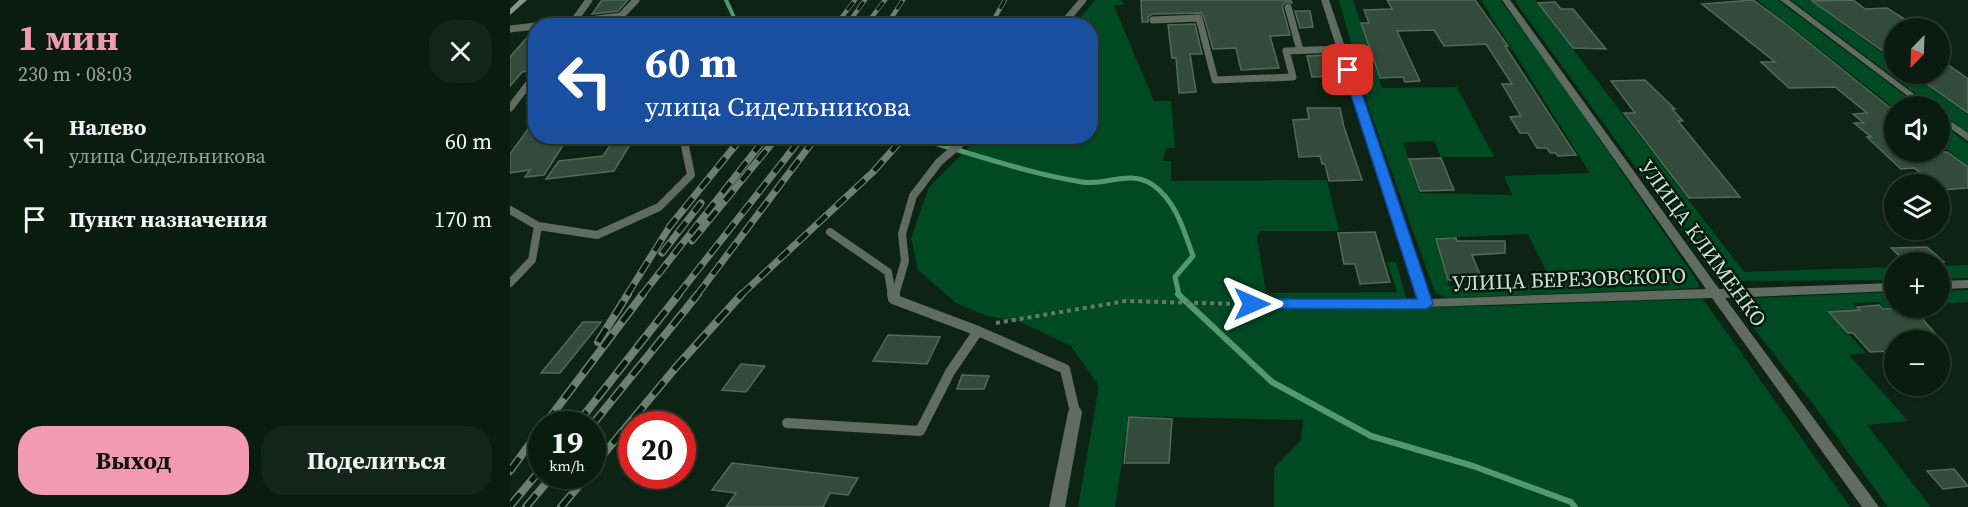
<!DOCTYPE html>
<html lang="ru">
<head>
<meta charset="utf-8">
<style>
	:root { --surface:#0a1b0f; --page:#132418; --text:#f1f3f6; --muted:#99a19e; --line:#2a392f; --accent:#f19ab1 }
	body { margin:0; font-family:"Source Serif 4",serif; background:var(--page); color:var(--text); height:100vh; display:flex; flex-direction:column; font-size:22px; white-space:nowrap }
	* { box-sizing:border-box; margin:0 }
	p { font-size:20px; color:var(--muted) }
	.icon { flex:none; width:33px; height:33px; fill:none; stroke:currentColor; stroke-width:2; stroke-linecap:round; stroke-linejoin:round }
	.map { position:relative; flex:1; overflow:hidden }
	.sheet { display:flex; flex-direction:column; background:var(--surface); width:510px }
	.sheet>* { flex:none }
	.top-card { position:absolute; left:18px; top:18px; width:570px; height:126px; border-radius:24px; box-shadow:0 2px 4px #0004,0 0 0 2px var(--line); background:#1a4fa0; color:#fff; overflow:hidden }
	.needle { width:39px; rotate:203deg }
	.controls { position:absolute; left:1374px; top:18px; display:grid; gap:12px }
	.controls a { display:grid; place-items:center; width:66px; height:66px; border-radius:50%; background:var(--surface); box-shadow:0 2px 4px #0004,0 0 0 2px var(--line); font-size:30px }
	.speed { position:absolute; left:18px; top:411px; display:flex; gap:12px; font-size:30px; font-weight:700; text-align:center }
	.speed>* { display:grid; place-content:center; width:78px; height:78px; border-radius:50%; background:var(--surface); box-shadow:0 2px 4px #0004,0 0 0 2px var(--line); line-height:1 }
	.speed small { font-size:15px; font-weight:400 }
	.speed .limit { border:9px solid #d22; background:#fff; color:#111 }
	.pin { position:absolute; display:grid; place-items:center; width:51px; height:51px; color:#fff; margin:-26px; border-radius:12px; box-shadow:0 3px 9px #0006 }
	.me { position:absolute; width:66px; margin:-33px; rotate:90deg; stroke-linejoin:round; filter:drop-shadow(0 0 4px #0008) }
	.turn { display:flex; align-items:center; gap:21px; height:126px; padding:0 18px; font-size:27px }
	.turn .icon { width:78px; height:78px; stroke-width:2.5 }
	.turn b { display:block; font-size:42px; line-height:51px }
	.round { display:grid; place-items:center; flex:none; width:63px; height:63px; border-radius:24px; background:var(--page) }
	.summary { display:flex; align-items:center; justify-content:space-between; height:102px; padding:0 18px }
	h1 { font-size:36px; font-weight:700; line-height:45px; color:var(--accent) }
	.cta { display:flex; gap:12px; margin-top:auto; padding:12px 18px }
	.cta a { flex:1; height:69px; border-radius:24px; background:var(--accent); color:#111; font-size:24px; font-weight:700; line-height:69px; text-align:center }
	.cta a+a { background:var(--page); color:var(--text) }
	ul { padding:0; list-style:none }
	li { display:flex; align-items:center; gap:18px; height:78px; padding:0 18px }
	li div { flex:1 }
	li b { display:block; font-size:22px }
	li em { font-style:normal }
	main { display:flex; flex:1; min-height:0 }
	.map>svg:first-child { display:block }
</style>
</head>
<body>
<main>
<section class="sheet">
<div class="summary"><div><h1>1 мин</h1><p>230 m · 08:03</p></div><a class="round"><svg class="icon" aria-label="close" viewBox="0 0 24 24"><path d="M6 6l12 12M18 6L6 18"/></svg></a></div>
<ul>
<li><svg class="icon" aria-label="left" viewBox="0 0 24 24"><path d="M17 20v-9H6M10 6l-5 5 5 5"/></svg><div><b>Налево</b><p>улица Сидельникова</p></div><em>60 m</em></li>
<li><svg class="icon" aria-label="arrive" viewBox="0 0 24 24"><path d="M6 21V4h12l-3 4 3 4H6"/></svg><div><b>Пункт назначения</b></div><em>170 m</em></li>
</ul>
<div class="cta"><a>Выход</a><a>Поделиться</a></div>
</section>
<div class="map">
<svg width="1458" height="507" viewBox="0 0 1458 507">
	<rect width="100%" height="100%" fill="#0d2414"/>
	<path fill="#004a23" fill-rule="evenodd" d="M585 0H611L614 4 604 6 644 101H661L665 148H656L653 161H661V181L817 180 829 231H750L747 238 756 293 887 292 877 262H886L899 307 979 306 1193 299 1340 507H764V468L791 440 793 420 619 416 605 507H568L589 386 561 346 510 322 477 316 446 303 408 270 401 238 419 187 469 137 580 136V26L564 25Z
		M829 0H843L872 88 947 87 984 157H931L924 141 893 142 909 193 1002 195 994 176 1080 173 971 0H990L1031 54 1189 284V288L937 298 925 293 860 111ZM1018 234 1043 285 939 286 925 238Z
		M1004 0H1025L1234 272 1384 267V280L1208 281Z
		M1247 0H1268L1409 106H1384V108Z
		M1281 0H1300L1384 62V74H1401L1458 115V133L1430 112V106H1422Z
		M1430 122 1458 144V166L1430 144Z
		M1458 265V278L1430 279V266Z
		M1458 290V302L1430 304V291Z
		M1384 292V308H1387L1375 309 1369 302 1343 303 1348 310 1319 313 1356 353 1339 355 1398 421 1357 425 1421 507H1378L1303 404 1221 299Z"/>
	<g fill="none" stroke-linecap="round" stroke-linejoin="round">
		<path stroke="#539970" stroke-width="4" d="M216 0 228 26"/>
		<path stroke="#539970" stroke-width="5" d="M204 136 218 138
			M407 138C461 153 516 173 572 182 597 186 619 169 643 185 666 201 674 231 683 256L665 277 669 295"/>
		<path stroke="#539970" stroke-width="6" d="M668 294 762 382 861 436 963 466 1061 502 1065 507"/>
	</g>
	<path fill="#334b3a" stroke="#526b59" stroke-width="1.5" d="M92 0H118L108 11 82 14Z
		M631 0H781L782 3 776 2 772 6 780 35 760 36 769 68 731 70 726 48 703 49 694 17 691 13 642 14 638 17V22H632Z
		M877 0H965L998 46H995L1066 155 1048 156 1046 153H1040L1037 148H1027L1018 133H1010L1000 117 1011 116 992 84H1002L976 44 934 46 924 30 887 31 910 81 895 82 893 77 870 78 851 23H859L854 10 882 9Z
		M1243 0 1272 21 1384 111V152H1437L1458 167V188L1430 190V184H1424L1404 168 1391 169 1357 137H1361L1344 123H1354L1343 114 1357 113 1325 87 1279 88 1251 62H1265L1192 4Z
		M1343 0 1355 9 1377 8 1406 26 1384 27V59L1302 1Z
		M1045 2 1051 9H1063L1096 49 1063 48 1028 3Z
		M785 11H800L803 27 790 28Z
		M685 24 692 54H680L686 92 669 93 666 58H662L658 25Z
		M22 32H26V61L17 71 12 72 0 86V57Z
		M817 55 823 76 802 77 797 56Z
		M1430 59 1458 79V113L1403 74H1430Z
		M1135 80 1165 109H1162L1173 121H1168L1230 197 1179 198 1114 113H1125L1101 81Z
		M797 108H830L834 127 852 180 819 181 815 164H812L810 156 789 157 783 120 799 119Z
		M26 118V136H59L34 175 15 177 20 170 0 173V154Z
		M125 136 104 171 36 179 49 161 93 156 105 138Z
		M931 158 944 190 910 191 899 159Z
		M865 232 880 282 850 284 845 264H834L828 233Z
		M946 238 947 241H995V253L962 255 972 279 938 280 926 239Z
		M1417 247 1434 262H1396L1381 248Z
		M1369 305 1373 309 1403 308 1429 338H1416L1418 340H1384V351L1360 352 1343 333H1338L1319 312 1350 310 1347 307Z
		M73 322H91L50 373H31Z
		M378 335 430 337 417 364 363 361Z
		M231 364 255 366 236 392 212 390Z
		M452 375 479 376 474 389H447Z
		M619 417 662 419 659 463H614Z
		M222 463 348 478 338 495 320 493 313 507H216L226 493 202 490Z
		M1444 469 1458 486 1433 489 1417 471Z"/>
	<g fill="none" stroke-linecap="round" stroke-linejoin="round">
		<path stroke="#66786b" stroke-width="4" stroke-dasharray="4 4" stroke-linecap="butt" d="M486 323 616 301 729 304"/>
		<path stroke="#606b62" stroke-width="7" d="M778 7 790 50
			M643 20 689 18 705 80 783 77 776 51 831 49
			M61 25 79 0
			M33 26 111 16 126 0
			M551 26 573 0
			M0 29 26 26
			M0 108 26 74"/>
		<path stroke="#606b62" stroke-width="8" d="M0 210 28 226 22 260 0 283
			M28 226 87 235 149 207 181 175 173 136
			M320 232 378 272 382 295
			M385 295 395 261 392 234 403 196 429 162 459 136"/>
		<path stroke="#606b62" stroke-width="10" d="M382 294 383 299 468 331 555 369 565 412
			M384 297 385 294
			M742 304H916
			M277 423 410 431 440 372 468 331"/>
		<path fill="#606b62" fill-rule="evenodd" d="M811 0H819L921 299 1196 289 992 0H1000L1209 289 1384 283V291L1215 298 1369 507H1352L1202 298 911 307Z
			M1270 0H1279L1420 106H1411Z
			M1430 114 1458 133V141L1430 121Z
			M1458 280V288L1430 289V281Z
			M565 406 570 408 572 412 555 507H539L558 412 560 408Z"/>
		<path fill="#859789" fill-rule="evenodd" d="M9 0H17L0 15V9Z"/>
		<g stroke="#6d7f72" stroke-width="4.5">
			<path id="rail-far2" d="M325 26 345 0
				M336 26 355 0
				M355 26 375 0
				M376 26 393 0
				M480 26 495 0"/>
		</g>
		<g stroke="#6d7f72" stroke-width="7">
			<path id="rail-far1" d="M182 241 268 136
				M152 253 191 203
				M117 295 160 226 233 136
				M132 295 257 136
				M168 295 293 136
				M187 295 307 136
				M231 295 363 172 395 136"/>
		</g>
		<g stroke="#6d7f72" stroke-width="8">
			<path id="rail" d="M88 342 118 294
				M35 424 133 294
				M67 424 169 294
				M82 425 188 294
				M82 468 167 366 232 294
				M0 471 32 427
				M0 506 32 468
				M16 507 42 476
				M51 507 77 476"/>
		</g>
		<use href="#rail-far2" stroke="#041a0c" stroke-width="3" stroke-dasharray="10" stroke-linecap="butt"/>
		<use href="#rail-far1" stroke="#041a0c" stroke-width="4.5" stroke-dasharray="13" stroke-linecap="butt"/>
		<use href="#rail" stroke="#041a0c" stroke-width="5" stroke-dasharray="16" stroke-linecap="butt"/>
	</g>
	<path fill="#1a73e8" stroke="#114b97" stroke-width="1.5" d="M838 67 844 70 923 304 916 309 737 308 735 304 737 301 742 299H907L833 70Z"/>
	<g text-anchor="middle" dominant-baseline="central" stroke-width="5" stroke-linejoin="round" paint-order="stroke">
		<g font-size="21" fill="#d1ded4" stroke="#041a0c">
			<text transform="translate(1193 243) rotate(54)">УЛИЦА КЛИМЕНКО</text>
			<text transform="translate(1059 279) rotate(-2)">УЛИЦА БЕРЕЗОВСКОГО</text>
		</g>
	</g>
</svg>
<div class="controls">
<a><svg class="needle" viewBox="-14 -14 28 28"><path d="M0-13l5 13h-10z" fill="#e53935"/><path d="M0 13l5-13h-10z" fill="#99a19e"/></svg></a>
<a><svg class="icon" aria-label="sound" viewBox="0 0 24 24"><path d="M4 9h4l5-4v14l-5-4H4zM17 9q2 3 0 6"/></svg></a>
<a><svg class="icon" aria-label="layers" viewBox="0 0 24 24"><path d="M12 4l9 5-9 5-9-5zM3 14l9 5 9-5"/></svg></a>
<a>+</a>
<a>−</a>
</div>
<div class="speed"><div>19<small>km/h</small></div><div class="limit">20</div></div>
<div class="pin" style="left:838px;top:70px;background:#d93025"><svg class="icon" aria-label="arrive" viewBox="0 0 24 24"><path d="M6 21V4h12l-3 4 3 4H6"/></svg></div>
<svg class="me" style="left:742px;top:304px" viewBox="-20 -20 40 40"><path d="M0-17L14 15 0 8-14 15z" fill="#1a73e8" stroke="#fff" stroke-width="4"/></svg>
<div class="top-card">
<div class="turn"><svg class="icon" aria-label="left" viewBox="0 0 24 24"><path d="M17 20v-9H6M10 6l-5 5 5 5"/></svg><div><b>60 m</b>улица Сидельникова</div></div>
</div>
</div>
</main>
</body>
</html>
